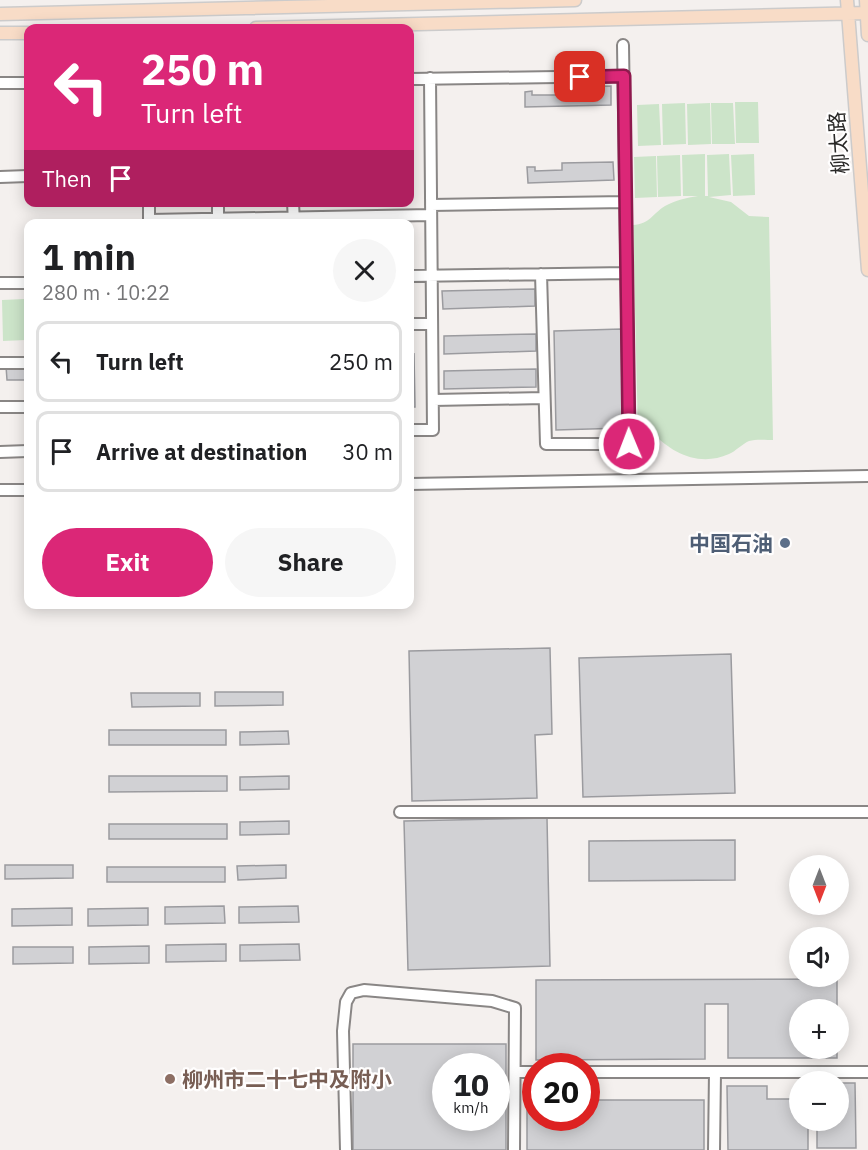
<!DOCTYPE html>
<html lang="en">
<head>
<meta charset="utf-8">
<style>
	:root { --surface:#fff; --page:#f6f6f6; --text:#202124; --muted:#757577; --line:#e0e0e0; --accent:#db2777 }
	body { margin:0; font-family:"IBM Plex Sans","Noto Sans SC",sans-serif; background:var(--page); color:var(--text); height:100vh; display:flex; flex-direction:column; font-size:22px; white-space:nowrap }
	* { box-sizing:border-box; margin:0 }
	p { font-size:20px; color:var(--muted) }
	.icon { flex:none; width:33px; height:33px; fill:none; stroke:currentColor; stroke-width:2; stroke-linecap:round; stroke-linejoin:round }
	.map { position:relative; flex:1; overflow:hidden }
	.panel { position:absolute; left:24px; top:219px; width:390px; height:390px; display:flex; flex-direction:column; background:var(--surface); border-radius:12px; box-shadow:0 3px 15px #0003 }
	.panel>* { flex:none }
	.banner { position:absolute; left:24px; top:24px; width:390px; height:183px; border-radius:12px; box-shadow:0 3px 15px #0003; background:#db2777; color:#fff; overflow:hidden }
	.needle { width:39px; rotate:180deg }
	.controls { position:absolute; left:789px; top:855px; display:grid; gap:12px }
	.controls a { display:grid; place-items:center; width:60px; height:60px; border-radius:50%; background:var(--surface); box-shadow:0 3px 15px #0003; font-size:30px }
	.speed { position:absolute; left:432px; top:1053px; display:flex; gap:12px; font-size:30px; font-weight:700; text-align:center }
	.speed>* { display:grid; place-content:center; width:78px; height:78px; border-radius:50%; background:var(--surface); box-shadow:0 3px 15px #0003; line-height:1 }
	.speed small { font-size:15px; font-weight:400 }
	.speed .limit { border:9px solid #d22; background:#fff; color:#111 }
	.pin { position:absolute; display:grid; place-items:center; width:51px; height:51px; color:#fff; margin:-26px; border-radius:12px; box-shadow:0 3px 9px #0006 }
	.me { position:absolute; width:66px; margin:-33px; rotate:359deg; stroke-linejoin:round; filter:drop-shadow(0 0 4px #0008) }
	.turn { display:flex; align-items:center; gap:21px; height:126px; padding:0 18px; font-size:27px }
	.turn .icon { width:78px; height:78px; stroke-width:2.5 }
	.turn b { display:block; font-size:42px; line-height:51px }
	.then { display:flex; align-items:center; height:57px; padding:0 18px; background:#0003; gap:12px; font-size:22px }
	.round { display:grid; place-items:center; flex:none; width:63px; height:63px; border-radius:32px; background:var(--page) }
	.summary { display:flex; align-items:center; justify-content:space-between; height:102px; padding:0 18px }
	h1 { font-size:36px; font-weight:700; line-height:45px }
	.primary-button { display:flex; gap:12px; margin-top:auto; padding:12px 18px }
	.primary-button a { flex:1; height:69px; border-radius:36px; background:var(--accent); color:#fff; font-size:24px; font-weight:700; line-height:69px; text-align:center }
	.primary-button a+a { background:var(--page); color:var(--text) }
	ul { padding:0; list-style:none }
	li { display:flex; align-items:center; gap:18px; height:81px; margin:0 12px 9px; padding:0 6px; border:3px solid var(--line); border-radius:12px }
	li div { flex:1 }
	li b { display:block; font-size:22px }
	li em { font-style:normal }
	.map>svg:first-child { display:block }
</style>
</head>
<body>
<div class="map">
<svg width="868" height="1150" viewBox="0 0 868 1150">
	<rect width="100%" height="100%" fill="#f4f0ee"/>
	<path fill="#cce4c9" d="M735 102H758L759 143H736Z
		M685 103 686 144 663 145 662 104Z
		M710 103 711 144 688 145 687 104Z
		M711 103H733L735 144H712Z
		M659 104 661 145 638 146 637 105Z
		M705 154V196H708L707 155 729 154 731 195 709 197 731 202 749 216 769 217 773 440C766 440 756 439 749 441 742 444 736 451 729 454 700 467 672 454 652 432H638L633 225C650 224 652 214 665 206 676 200 686 198 698 196H683L682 155Z
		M754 154 755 195 733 196 731 155Z
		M680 155 681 196 658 197 657 156Z
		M656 156 657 197 635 198 634 157Z
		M24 299 26 340 3 341 2 300Z"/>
	<path fill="#d1d1d4" stroke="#9b9b9f" stroke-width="1.5" fill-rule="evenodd" d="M611 86V105L525 107V92L532 91V95H560L559 87Z
		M613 162 614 180 528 183 527 167H535V171L562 170V163Z
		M535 289V306L443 309 442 291Z
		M621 329 624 428 556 430 554 331Z
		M536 334V351L444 354V336Z
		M414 354 415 407H410V355Z
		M6 366H28V380H7Z
		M536 369V387L444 389V371Z
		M550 648 552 734 535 735 537 798 412 801 409 651Z
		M731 654 735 793 583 797 579 658Z
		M215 692H283V705L215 706Z
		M131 693H200V706L132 707Z
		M109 730H226V745H109Z
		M288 731 289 744 240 745V732Z
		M109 776H227V791L109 792Z
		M289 776V789L240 790V777Z
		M547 818 550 966 408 970 404 821Z
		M289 821V834L240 835V822Z
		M109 824H227V839H109Z
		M735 840V880L589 881V841Z
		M5 865H73V878L5 879Z
		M286 865V878L238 880 237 866Z
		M107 867H225V882H107Z
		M224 906 225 923 165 924V907Z
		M298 906 299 922 239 923V907Z
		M72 908V925L12 926V909Z
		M148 908V925L88 926V909Z
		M226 944V961L166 962V945Z
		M299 944 300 960 240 961V945Z
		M149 946V963L89 964V947Z
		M13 947H73V963L13 964Z
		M837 979V1010H800V1048H837V1058H728V1004H705V1059L536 1060V980Z
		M353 1044H506V1150H353ZM446 1066H496V1118H446Z
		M527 1080H536V1118H586V1080H595V1100H704V1150H527Z
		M838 1083H855L856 1148H817V1120H838Z
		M727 1086H767V1099H800V1120H808V1150H728Z"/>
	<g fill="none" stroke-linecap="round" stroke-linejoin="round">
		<g stroke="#898685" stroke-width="14">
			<path id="minor" d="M410 79 624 76
				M0 83H28
				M0 177 28 176
				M149 202V224
				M218 202V219
				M293 202 294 223
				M431 205 626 202
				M149 220 431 215
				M541 274 546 444H629L623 45
				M410 276 627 273
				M0 283H28
				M410 324H432
				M0 363H28
				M433 400 544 398
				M0 407H28
				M410 430H433L430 78
				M0 452 28 451
				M410 484 868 476
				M0 490H28
				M400 812H868
				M515 1072H536
				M586 1072H868
				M346 1150 343 1031 346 1002 351 993 364 990 492 1001 515 1008 514 1150
				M714 1150 715 1072"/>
		</g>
		<g stroke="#cccbcb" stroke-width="15">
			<path id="major" d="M847 0 868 270
				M866 0 868 35
				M0 14 575 0
				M256 28 868 13
				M0 33H28"/>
		</g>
		<use href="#minor" stroke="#fff" stroke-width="10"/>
		<use href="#major" stroke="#f8dcc7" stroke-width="12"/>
	</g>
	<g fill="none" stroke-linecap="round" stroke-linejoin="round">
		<g stroke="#8e194d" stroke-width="15">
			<path id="route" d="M580 77 624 76 629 444"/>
		</g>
		<use href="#route" stroke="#db2777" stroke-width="10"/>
	</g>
	<circle fill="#5c6f8a" stroke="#fffefe" stroke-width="2" cx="785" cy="543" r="6"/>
	<circle fill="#8d6e63" stroke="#fffefe" stroke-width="2" cx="170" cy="1079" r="6"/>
	<g text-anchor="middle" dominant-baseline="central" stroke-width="4.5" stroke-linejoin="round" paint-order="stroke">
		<g font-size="21" fill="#292827" stroke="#fffefe">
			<text transform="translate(838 143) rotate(-94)">柳太路</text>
		</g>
		<g font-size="21" font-weight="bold" fill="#4e5e75" stroke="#fffefe" text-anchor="end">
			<text x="773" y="543">中国石油</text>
		</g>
		<g font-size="21" font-weight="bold" fill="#785e54" stroke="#fffefe" text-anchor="start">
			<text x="182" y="1079">柳州市二十七中及附小</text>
		</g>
	</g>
</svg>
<div class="controls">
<a><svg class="needle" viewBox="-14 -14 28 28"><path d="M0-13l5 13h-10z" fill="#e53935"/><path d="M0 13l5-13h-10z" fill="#757577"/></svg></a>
<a><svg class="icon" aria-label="sound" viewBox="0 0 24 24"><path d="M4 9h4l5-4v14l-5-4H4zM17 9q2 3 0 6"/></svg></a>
<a>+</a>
<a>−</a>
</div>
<div class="speed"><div>10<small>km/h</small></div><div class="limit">20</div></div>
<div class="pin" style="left:580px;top:77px;background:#d93025"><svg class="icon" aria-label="arrive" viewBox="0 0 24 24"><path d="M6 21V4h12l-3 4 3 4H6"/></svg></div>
<svg class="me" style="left:629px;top:444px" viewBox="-20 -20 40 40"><circle r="17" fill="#db2777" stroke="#fff" stroke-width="3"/><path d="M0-11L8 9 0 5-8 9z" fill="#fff"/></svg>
<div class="banner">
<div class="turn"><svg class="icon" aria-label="left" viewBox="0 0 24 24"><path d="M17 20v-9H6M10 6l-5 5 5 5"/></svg><div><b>250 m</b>Turn left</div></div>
<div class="then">Then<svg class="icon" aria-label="arrive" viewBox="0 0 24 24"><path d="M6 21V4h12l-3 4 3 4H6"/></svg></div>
</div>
<section class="panel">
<div class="summary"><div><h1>1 min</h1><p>280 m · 10:22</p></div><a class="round"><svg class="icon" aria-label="close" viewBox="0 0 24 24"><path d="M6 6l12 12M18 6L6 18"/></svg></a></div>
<ul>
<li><svg class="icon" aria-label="left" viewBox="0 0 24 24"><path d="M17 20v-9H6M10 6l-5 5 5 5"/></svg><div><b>Turn left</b></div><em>250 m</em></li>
<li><svg class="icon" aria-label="arrive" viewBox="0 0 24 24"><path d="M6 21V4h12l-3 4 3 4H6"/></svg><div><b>Arrive at destination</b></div><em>30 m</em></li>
</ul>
<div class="primary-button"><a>Exit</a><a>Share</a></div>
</section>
</div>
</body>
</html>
